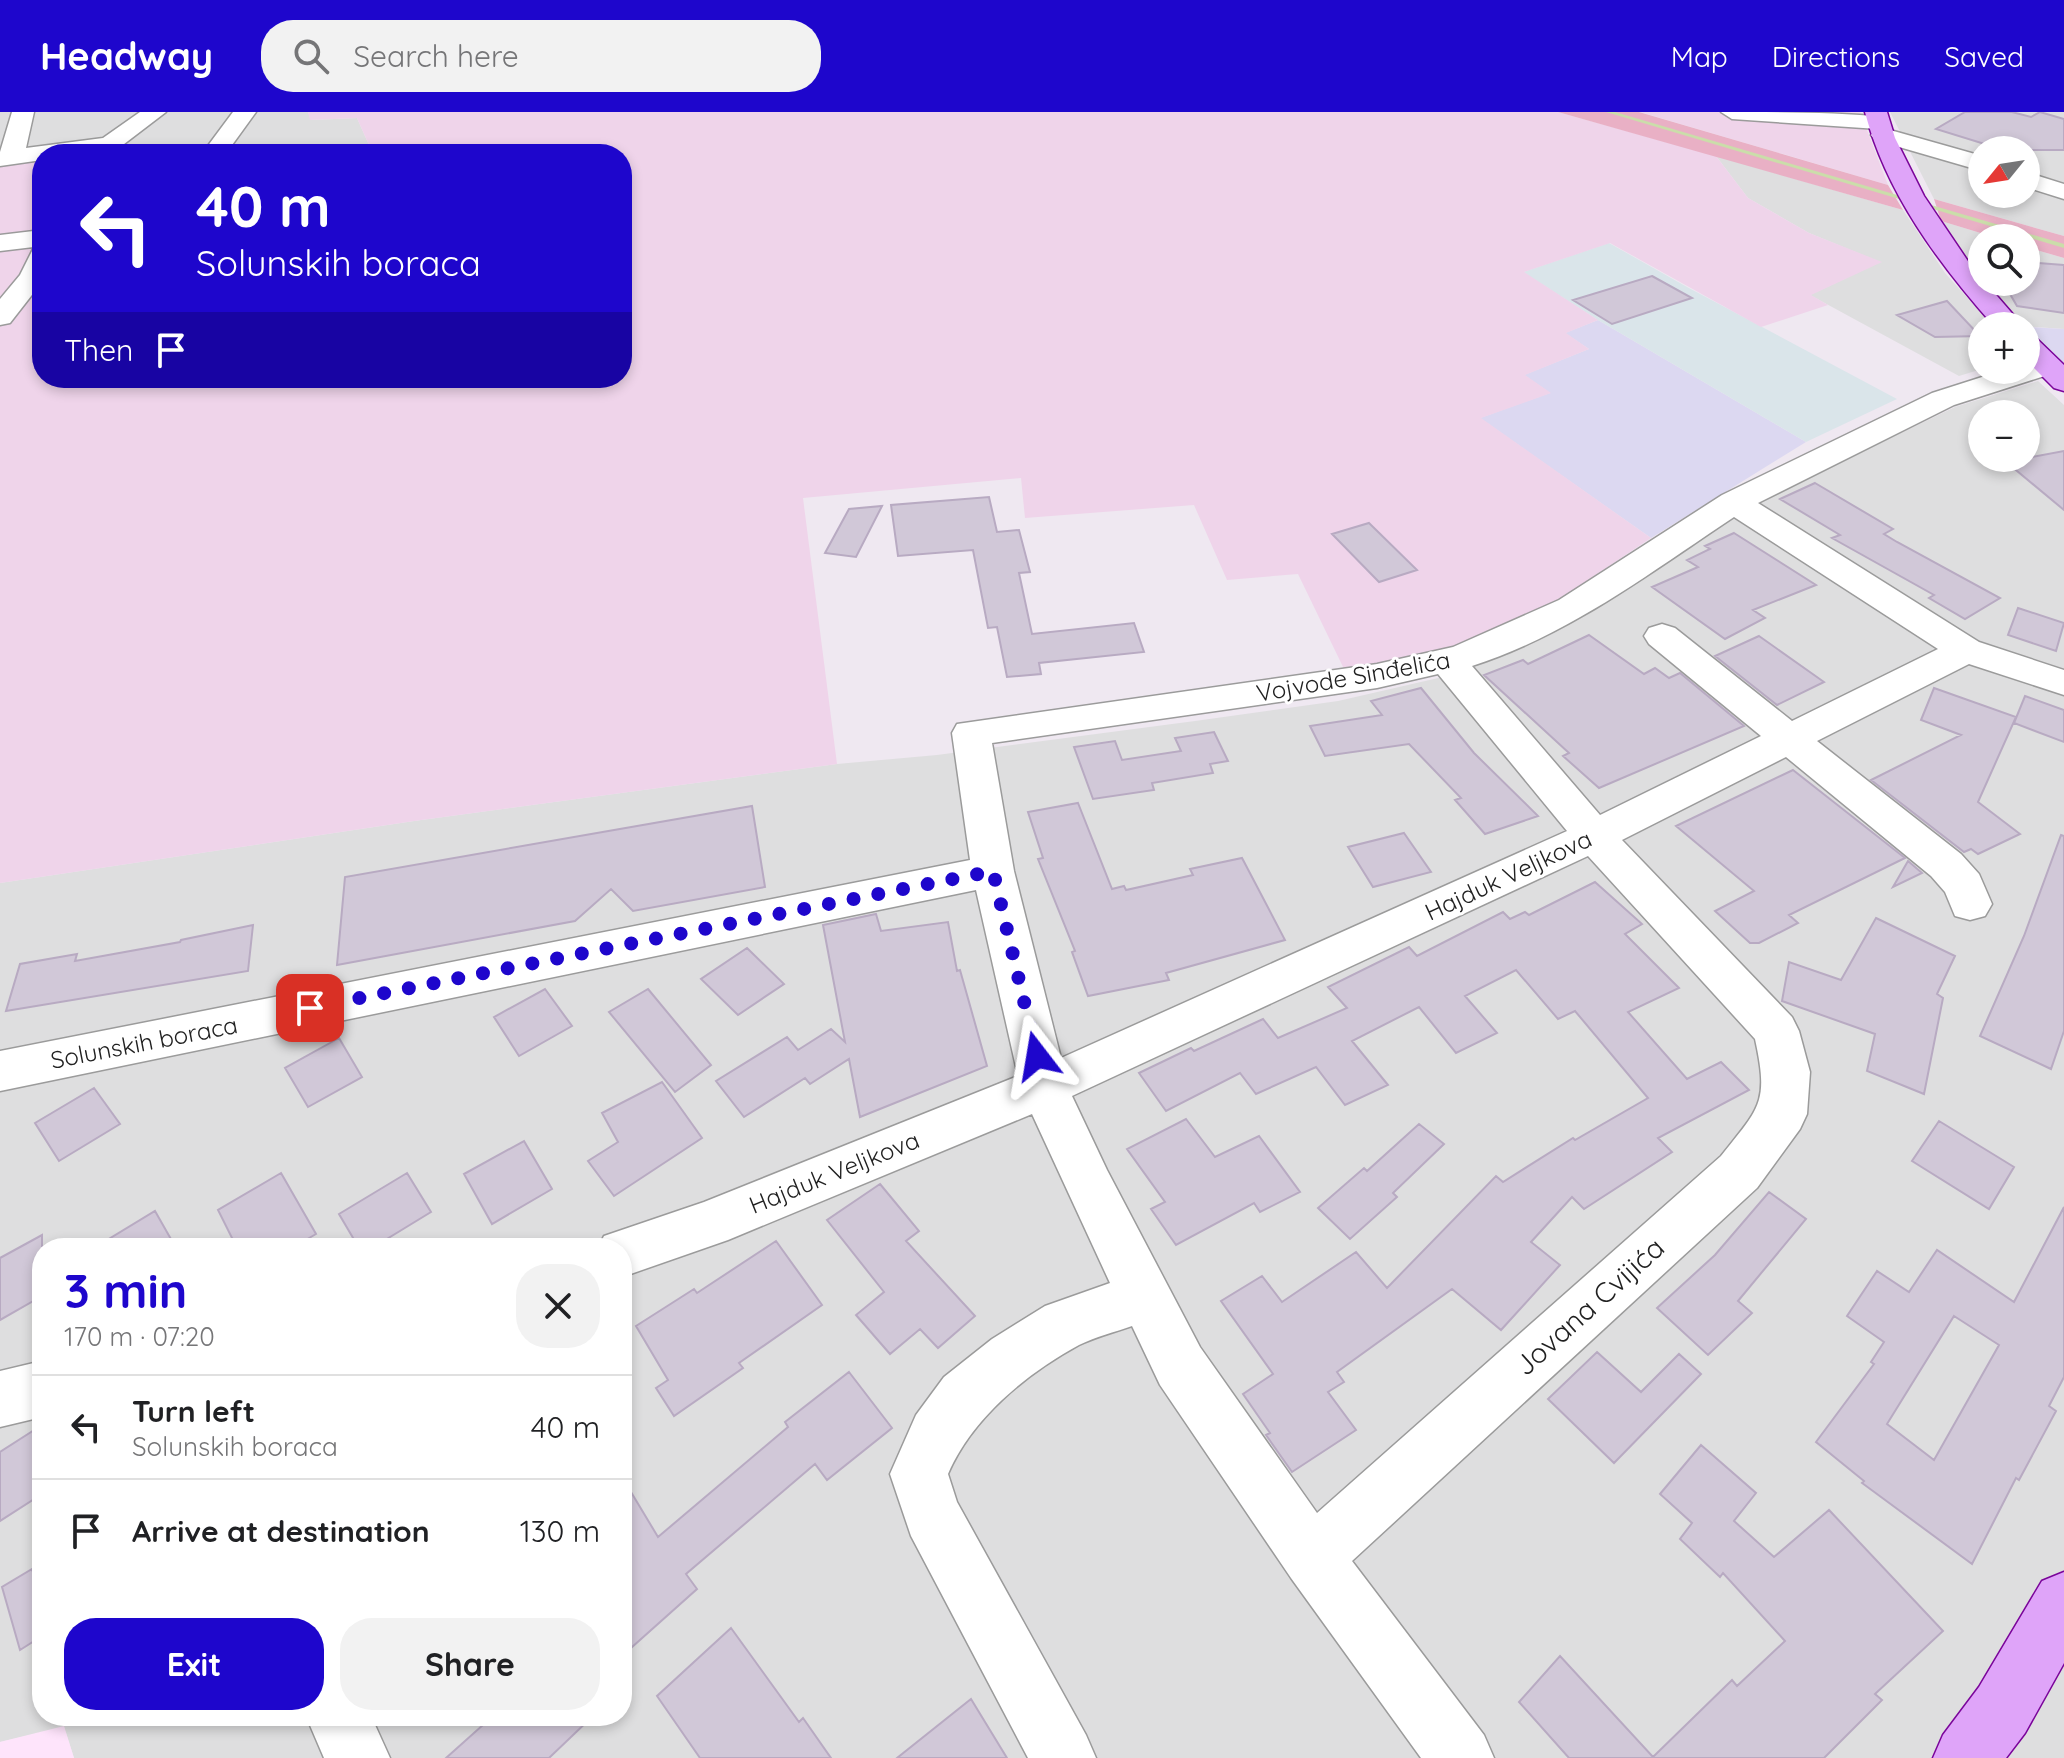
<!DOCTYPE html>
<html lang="en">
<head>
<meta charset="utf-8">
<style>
	:root { --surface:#fff; --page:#f2f2f2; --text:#202124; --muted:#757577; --line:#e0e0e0; --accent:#1e06cc }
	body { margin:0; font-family:Quicksand,sans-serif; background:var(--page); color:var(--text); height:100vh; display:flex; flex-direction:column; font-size:30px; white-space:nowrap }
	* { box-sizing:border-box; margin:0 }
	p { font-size:26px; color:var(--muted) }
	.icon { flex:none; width:44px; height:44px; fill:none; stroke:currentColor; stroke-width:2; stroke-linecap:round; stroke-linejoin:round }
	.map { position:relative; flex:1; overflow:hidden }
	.sheet { position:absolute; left:32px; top:1126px; width:600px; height:488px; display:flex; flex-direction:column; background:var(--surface); border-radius:32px; box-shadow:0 4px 12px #0003 }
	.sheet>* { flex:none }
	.top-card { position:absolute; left:32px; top:32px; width:600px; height:244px; border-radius:32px; box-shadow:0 4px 12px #0003; background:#1e06cc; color:#fff; overflow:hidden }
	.needle { width:52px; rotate:240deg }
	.buttons { position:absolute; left:1968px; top:24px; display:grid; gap:16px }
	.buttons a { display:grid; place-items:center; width:72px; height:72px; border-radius:50%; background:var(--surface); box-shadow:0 4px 12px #0003; font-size:40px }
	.pin { position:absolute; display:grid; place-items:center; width:68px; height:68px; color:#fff; margin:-34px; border-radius:16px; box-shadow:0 4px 12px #0006 }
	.me { position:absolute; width:88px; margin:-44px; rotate:346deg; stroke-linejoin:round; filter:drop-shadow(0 0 6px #0008) }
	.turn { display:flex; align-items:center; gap:28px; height:168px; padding:0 32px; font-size:36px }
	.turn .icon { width:104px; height:104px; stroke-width:2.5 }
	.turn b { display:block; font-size:56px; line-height:68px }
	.then { display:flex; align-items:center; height:76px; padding:0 32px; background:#0003; gap:16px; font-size:30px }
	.round { display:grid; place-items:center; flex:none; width:84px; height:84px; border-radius:32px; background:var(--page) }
	.overview { display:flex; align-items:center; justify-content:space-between; height:136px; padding:0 32px }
	h1 { font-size:48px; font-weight:700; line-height:60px; color:var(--accent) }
	.action { display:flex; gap:16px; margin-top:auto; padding:16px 32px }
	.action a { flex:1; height:92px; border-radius:32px; background:var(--accent); color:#fff; font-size:32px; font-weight:700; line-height:92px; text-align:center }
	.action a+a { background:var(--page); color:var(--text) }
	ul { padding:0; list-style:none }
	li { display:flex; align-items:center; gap:24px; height:104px; padding:0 32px; border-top:2px solid var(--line) }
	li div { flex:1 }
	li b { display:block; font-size:30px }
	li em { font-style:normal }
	header { display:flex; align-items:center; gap:48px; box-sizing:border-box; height:112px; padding:0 40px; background:var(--accent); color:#fff }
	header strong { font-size:38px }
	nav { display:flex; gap:44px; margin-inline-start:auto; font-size:28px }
	.search { width:560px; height:72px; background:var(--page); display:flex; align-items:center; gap:20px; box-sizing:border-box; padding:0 28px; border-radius:32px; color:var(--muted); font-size:30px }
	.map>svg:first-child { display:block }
</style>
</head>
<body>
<header>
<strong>Headway</strong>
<div class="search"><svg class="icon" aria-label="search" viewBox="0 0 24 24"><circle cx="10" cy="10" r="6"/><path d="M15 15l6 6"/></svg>Search here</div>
<nav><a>Map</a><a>Directions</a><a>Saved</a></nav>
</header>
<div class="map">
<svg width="2064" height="1646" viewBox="0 0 2064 1646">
	<rect width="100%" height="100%" fill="#efe8f1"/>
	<path fill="#dededf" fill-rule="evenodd" d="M0 0H308L311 8 357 6 373 42H42L0 48Z
		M1890 0H2064V124L1934 87ZM1982 38H2026V82H1982Z
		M1716 44 1903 98 1945 161 1993 214H1982V257L1959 264 1810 183 1880 150 1809 121 1748 86Z
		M1941 109 1997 126H1982V168Z
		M2026 135 2064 146V217L2020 214 1984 170H2026Z
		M2038 269 2064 293V1646H74L64 1615 0 1630V771L414 709 837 652 937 643 1195 609 1338 589 1447 564 1509 540 1584 503 1737 402 1774 382 1955 295ZM1982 302H2026V346H1982ZM42 1136H622V1604H42Z"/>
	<path fill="#dcd8f1" d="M1598 208 1806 330 1651 426 1480 306 1550 281 1524 263 1589 237 1565 221Z
		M2026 215 2064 217V254L2026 220Z"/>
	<path fill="#dae5ea" d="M1609 131 1687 175 1897 287 1806 330 1598 208 1523 160Z"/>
	<path fill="#fee4fb" d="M64 1614 74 1646H0V1630Z"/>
	<path fill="#efd4ea" d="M308 0H1558L1716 44 1748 86 1809 121 1882 150 1811 183 1828 193 1761 215 1610 131 1524 160 1598 208 1566 221 1589 237 1525 263 1551 281 1481 306 1651 426 1561 486 1456 536 1345 559 1298 462 1227 468 1194 393 1025 406 1021 366 803 386 837 652 414 709 0 771V48L42 46V266H622V42H373L357 6 310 8Z
		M1639 0H1860L1888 73 1640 0Z"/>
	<path fill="#e9b0c5" d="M1558 0H1639L1888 73 1903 98Z
		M1934 87 2064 124V146L2026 135V126H1997L1941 109Z"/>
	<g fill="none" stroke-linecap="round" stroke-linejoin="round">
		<path fill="#cbddaa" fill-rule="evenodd" d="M1606 0H1615L2064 132V136Z"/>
	</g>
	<path fill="#d1c8d8" stroke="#b8aac2" stroke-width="2" fill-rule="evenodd" d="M1965 0H2012L2031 5 2040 0 2064 7V38H2004L1936 17Z
		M2026 150 2064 153V201L2017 194 2003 170H2026Z
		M1652 164 1692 186 1612 212 1573 188Z
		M1947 189 1980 224 1935 225 1897 203Z
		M2064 339V398L2005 349 2026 346Z
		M1815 371 1893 417 1884 422 1897 430 2000 486 1965 507 1929 486 1934 483 1832 426 1840 423 1780 387Z
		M989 385 997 420 1019 418 1030 460 1019 461 1032 522 1134 511 1144 540 1039 551 1041 562 1007 565 997 515 988 516 973 438 898 444 891 393Z
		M882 394 856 445 825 441 849 397Z
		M1369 411 1417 458 1379 470 1332 422Z
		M1734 421 1816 473 1753 498 1765 506 1725 527 1652 475 1698 455 1687 448 1710 437 1705 434Z
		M2018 496 2064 511 2056 539 2008 523Z
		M1589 523 1644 562 1655 556 1669 566 1680 561 1744 614 1599 676 1563 644 1569 641 1484 563 1523 548 1528 552Z
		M1759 524 1824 570 1777 593 1715 544Z
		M1421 576 1474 641 1538 704 1485 722 1455 688 1461 686 1409 632 1325 644 1310 614 1382 603 1371 589Z
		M1934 576 2016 605 1978 690 2020 722 1978 742 1971 737 1964 740 1871 668 1961 623 1921 608Z
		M2025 584 2064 598V630L2014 611Z
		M1214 620 1228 649 1210 652 1213 661 1152 671 1154 678 1093 687 1074 635 1115 629 1122 648 1181 639 1175 626Z
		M1793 658 1905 746 1789 803 1798 811 1759 831H1750L1715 799 1754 779 1676 714Z
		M1078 691 1112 777 1124 774 1126 778 1193 763 1190 757 1242 746 1285 828 1166 861 1169 868 1088 884 1072 840 1075 839 1038 747 1043 746 1028 700Z
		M752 694 765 775 633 799 611 777 575 809 337 853 345 765Z
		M1404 721 1431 760 1373 775 1348 735Z
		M2061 723 2064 724V919L2051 957 1980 924 2024 824Z
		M1908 749 1922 761 1893 775Z
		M1595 770 1642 812 1625 822 1679 876 1628 900 1687 967 1721 950 1749 978 1658 1026 1672 1040 1584 1097 1572 1085 1531 1130 1560 1153 1501 1218 1452 1177 1337 1260 1344 1270 1328 1280 1356 1318 1292 1360 1266 1323 1270 1321 1243 1282 1273 1262 1221 1189 1262 1164 1282 1190 1356 1140 1387 1176 1496 1064 1503 1070 1573 1026 1575 1028 1648 986 1575 899 1558 907 1516 858 1465 884 1497 921 1456 941 1419 895 1352 929 1388 973 1345 993 1316 955 1256 982 1240 961 1166 999 1139 961 1191 936 1194 939 1263 907 1278 926 1347 896 1328 875 1409 835 1417 844 1503 800 1510 807 1525 800 1529 803Z
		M876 802 881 819 948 810 957 859 960 858 987 954 860 1005 849 947 810 972 805 966 744 1005 716 969 787 925 798 938 831 917 845 930 823 813Z
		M1876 806 1955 844 1937 882 1943 886 1924 982 1867 959 1875 922 1782 889 1789 850 1841 868Z
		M253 813 248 859 6 899 20 852 77 842 75 849 180 830 181 828Z
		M747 836 784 872 738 903 701 867Z
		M545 877 572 914 519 944 494 905Z
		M648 877 711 953 675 980 609 900Z
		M339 926 362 965 308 995 285 956Z
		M662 970 702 1026 614 1084 588 1049 618 1030 602 1001Z
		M94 976 120 1012 59 1049 35 1011Z
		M1186 1007 1215 1045 1259 1024 1300 1080 1260 1100 1254 1091 1176 1133 1151 1097 1165 1090 1127 1037Z
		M1939 1009 2014 1055 1989 1097 1912 1049Z
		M1419 1012 1444 1032 1393 1081 1397 1085 1350 1127 1318 1096 1364 1056 1367 1059Z
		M524 1029 552 1077 492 1112 464 1062Z
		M281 1061 316 1122 292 1136H237L218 1098Z
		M407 1061 431 1100 372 1136H359L339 1102Z
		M880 1072 919 1119 906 1129 975 1204 938 1236 920 1217 890 1242 856 1203 884 1180 827 1108Z
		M1769 1080 1806 1107 1738 1189 1752 1201 1708 1243 1657 1196 1715 1143Z
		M2064 1095V1265L2049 1294 2056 1299 2019 1368 2016 1366 1972 1452 1862 1371 1864 1369 1816 1330 1874 1252 1871 1250 1884 1230 1847 1204 1877 1159 1909 1180 1937 1138 2014 1190ZM1954 1204 1999 1233 1934 1348 1887 1312Z
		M155 1099 176 1136H94Z
		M42 1123V1184L0 1208V1146Z
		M776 1129 822 1193 739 1251 743 1256 674 1304 656 1276 668 1268 636 1214 694 1177 697 1181Z
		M1597 1240 1641 1280 1679 1242 1701 1262 1614 1351 1548 1287Z
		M849 1260 892 1316 827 1368 815 1352 686 1462 697 1477 622 1544V1365L658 1425 788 1315 785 1310Z
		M42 1313V1382L0 1409V1340Z
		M1701 1333 1756 1381 1734 1409 1774 1445 1829 1398 1943 1519 1875 1582 1882 1588 1824 1646H1569L1519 1590 1560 1544 1653 1645 1732 1568 1737 1574 1785 1529 1723 1461 1720 1465 1680 1427 1692 1411 1660 1382Z
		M32 1457 42 1491V1524L20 1538 2 1475Z
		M731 1516 799 1610 803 1606 831 1646H700L657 1584Z
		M971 1587 1007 1646H897Z
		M493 1604H593L549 1646H446Z"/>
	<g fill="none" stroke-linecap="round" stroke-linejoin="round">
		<g stroke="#9b9b9b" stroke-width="3">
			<path id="minor" d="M12 0H34L26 36 103 26 140 0H166L111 42H42V48L0 54V40Z
				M233 0H256L227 40H211L207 35Z
				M1721 0C1774 0 1834 0 1886 5L1889 10 1886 15 1878 17 1732 7Z
				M1883 16 1982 44V59L1875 28 1871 23 1875 18Z
				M2026 60 2064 72V87L2026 75Z
				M42 118V134L0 139V123Z
				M42 135V170L10 211 0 213V187L20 163 33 137Z
				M2047 245 2057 248 2062 254 2057 260 1954 293 1758 391 1979 530 2064 558V583L1969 552 1817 629 1961 742 1979 762 1992 792 1985 804 1970 808 1955 804 1945 780 1931 764 1786 645 1622 728 1792 905 1799 919 1810 960 1807 1002 1800 1017 1757 1076 1352 1449 1484 1623 1494 1646H1421L1291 1466 1160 1273 1132 1214C1115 1220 1095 1225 1079 1233 1026 1262 972 1306 948 1362L957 1390 1086 1623 1096 1646H1028L911 1424 890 1362 916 1303 944 1265 992 1227 1045 1194 1110 1171 1032 1002 728 1128 622 1165V1136H598L604 1124 704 1090 1018 964 976 778 0 979V939L970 748 952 621 957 612 1377 552 1453 535 1559 488 1722 383 1932 281 2004 258H2026V251ZM1734 405 1938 537 1792 609 1675 516 1662 512 1649 516 1644 524 1649 532 1761 624 1600 703 1472 554C1569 523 1651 460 1734 405ZM1438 562 1567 719 1061 946 1014 759 992 631 1377 576ZM1588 744 1755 927C1769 991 1760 995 1721 1044L1317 1401 1200 1235 1107 1058 1072 984Z
				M42 1249V1305L0 1315V1259Z
				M306 1604H371L390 1646H324Z"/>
		</g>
		<g stroke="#7a049a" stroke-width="3">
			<path id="major" d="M1865 0H1887L1895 26 1924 84 1982 170H1985L2023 214H1994C1939 152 1886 81 1865 0Z
				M2026 223 2036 226 2064 253V279L2054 276 2026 248Z
				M2064 1460V1551L2025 1621 2006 1646H1933L1943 1623 1979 1575 2042 1469Z"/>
		</g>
		<use href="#minor" fill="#fff" fill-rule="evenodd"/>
		<use href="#major" fill="#dfa4f9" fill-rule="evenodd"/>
	</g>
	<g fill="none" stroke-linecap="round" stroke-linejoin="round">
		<path stroke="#1e06cc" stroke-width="14" stroke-dasharray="0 25.2" d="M310 896 993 759 1037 944"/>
	</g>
	<g text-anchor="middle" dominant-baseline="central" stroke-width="6" stroke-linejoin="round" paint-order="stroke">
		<g font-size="24" fill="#212121" stroke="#fff">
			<text transform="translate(1353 564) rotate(-10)">Vojvode Sinđelića</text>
			<text transform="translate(1508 763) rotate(-25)">Hajduk Veljkova</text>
			<text transform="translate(144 930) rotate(-11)">Solunskih boraca</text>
			<text transform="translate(834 1060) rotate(-22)">Hajduk Veljkova</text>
		</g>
		<g font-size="28" fill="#212121" stroke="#fff">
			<text transform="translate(1589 1194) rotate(-42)">Jovana Cvijića</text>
		</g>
	</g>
</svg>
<div class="buttons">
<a><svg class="needle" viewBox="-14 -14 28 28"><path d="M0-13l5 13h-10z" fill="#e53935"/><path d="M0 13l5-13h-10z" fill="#757577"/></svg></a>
<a><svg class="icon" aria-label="search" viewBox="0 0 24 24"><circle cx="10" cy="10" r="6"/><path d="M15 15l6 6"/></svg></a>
<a>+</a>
<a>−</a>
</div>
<div class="pin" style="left:310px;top:896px;background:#d93025"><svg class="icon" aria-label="arrive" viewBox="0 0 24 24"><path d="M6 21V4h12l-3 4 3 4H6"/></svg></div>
<svg class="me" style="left:1037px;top:944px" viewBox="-20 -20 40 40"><path d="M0-17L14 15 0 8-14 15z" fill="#1e06cc" stroke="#fff" stroke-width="4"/></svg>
<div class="top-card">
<div class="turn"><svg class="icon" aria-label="left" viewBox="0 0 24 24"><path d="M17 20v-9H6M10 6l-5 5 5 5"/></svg><div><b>40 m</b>Solunskih boraca</div></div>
<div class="then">Then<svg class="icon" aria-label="arrive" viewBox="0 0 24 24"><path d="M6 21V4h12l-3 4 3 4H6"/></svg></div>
</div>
<section class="sheet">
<div class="overview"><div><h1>3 min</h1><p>170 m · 07:20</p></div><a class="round"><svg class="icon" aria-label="close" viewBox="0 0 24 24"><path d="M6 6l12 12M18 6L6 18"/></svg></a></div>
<ul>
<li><svg class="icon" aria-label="left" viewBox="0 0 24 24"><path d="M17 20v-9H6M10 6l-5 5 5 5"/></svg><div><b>Turn left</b><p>Solunskih boraca</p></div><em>40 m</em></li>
<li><svg class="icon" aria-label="arrive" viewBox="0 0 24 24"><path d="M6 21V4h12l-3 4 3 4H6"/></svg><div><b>Arrive at destination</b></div><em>130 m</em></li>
</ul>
<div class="action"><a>Exit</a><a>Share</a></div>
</section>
</div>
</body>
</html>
